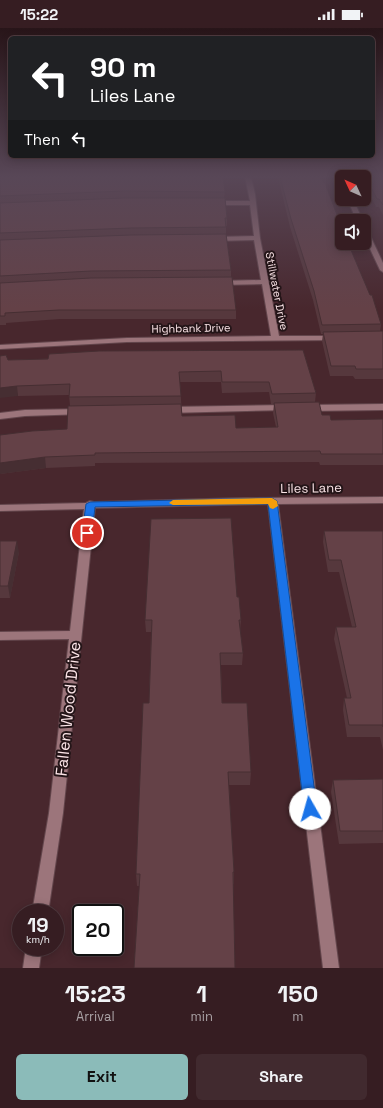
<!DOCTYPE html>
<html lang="en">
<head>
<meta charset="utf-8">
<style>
	:root { --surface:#361d22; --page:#412a2f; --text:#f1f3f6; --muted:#aaa2a5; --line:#503b40; --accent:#8bbbb9 }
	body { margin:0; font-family:"Space Grotesk",sans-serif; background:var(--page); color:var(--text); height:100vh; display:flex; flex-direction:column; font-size:15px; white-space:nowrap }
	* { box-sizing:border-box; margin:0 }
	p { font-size:13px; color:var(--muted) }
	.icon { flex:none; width:22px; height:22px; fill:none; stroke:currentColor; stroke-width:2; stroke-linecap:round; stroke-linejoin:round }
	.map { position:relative; height:940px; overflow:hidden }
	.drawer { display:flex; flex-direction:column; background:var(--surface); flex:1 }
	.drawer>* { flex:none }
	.hud { position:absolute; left:8px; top:8px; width:367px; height:122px; border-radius:6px; box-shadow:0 2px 10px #0003,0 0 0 1px var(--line); background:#202124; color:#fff; overflow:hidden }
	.needle { width:26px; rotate:314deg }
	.tools { position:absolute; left:335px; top:142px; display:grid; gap:8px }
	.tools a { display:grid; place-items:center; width:36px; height:36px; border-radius:6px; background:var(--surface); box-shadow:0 2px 10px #0003,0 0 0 1px var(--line); font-size:20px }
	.speed { position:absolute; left:12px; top:876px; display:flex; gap:8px; font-size:20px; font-weight:700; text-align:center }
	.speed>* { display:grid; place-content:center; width:52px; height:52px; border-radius:50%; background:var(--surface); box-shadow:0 2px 10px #0003,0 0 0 1px var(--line); line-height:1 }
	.speed small { font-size:10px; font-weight:400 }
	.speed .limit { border:2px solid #111; border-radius:6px; background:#fff; color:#111 }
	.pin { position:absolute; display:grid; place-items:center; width:34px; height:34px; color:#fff; margin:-17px; border:2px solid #fff; border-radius:50%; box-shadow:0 1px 4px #0007 }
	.me { position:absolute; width:44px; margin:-22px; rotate:353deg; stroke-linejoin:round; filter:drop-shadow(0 0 3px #0008) }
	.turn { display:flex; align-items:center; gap:14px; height:84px; padding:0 16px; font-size:18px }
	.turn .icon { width:52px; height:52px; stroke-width:2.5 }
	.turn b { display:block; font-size:28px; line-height:34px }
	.then { display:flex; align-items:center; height:38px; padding:0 16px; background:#0003; gap:8px; font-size:15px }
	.eta { display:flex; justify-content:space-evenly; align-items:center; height:68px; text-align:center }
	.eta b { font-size:24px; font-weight:700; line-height:28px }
	.cta { display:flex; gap:8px; margin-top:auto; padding:8px 16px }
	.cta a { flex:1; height:46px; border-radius:6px; background:var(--accent); color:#111; font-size:16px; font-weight:700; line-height:46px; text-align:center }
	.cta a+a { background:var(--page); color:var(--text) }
	.status { display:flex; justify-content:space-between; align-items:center; height:28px; padding:0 20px; background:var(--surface); direction:ltr }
	.status svg { height:11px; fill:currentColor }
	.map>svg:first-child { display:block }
</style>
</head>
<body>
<div class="status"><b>15:22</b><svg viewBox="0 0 49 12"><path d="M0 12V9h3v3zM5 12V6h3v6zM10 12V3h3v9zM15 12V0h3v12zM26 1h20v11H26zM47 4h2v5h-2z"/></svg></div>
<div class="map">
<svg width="383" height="940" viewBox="0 0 383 940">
	<rect width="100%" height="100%" fill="#48272d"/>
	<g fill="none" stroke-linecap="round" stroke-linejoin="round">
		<g stroke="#63464c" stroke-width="2">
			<path id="minor" d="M245 149H251L255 166 260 210 279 308H338V312L127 314 0 321V317L127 310 271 308 262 256 219 257 216 255 219 253 261 252 254 212 215 213 212 211 215 209 254 208 250 177H212L209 175 212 173H250Z
				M338 149H342V155L340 154Z
				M347 171H353L363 193H357Z
				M364 199 367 201 383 235V244L380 242 364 208Z
				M383 376V382L308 383 304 380 308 377Z
				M286 377 289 378 290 380 289 382 168 385 164 382 168 379Z
				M82 381 86 384 85 386 25 388 0 391V385L25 382Z
				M383 469V475L278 476 339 940H323L268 476 95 480 63 785 48 885H32L49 785 69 611 0 612V604L70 603 84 481 0 483V477L86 475 90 473 94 474 244 470Z
				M26 919H42L39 940H23Z"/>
		</g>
		<use href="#minor" fill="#9c757b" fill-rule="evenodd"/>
	</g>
	<path fill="#56383d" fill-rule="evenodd" d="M0 149 225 164 224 170 227 190V198H226V206L231 242V249L236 282V291H60L6 295V297H0Z
		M278 149H321L381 296 380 303H383V351H355L353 348H330L322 313 323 306H321L313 272 290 199Z
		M364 149H383V187L379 179H376L364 154Z
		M303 322 316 365 315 374 322 387 331 392 383 391V437H320L319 434 95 435V438L46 440 0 446 67 401 70 378 69 367 18 368 8 332ZM180 354H221L222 365 269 364 271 376H274L273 385 276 399 236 400 182 388Z
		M324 503H383V722L380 709H347L343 682 344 670H347L334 611 336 599H352L339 544H328L323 514Z
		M0 513 19 524 10 570H0Z
		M237 569 241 592 240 603 243 625 242 637H221L222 675 251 744 250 757H229L234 844V856L137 858 136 846 149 675 151 604H146L145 592Z
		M383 751V815L339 816 331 764 333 752Z"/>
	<path fill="#462e32" d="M17 358 18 368 0 370V360Z
		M45 429 46 440 0 446V435Z
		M17 513 19 524 10 570 8 558Z"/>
	<path fill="#644147" stroke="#462e32" d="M0 149H223L225 164 124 163 0 168Z
		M280 149H321L324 155H325L342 200V215H348L370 267H372L381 296 322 297 314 263 291 191Z
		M366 149H383V177L379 171H377Z
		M124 170H225L227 190H225L226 199 131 200 0 205V175Z
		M226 206 231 242 91 243 0 248V212L131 207Z
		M232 249 236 282H59L5 285V288H0V255L91 250Z
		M383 303V341H356L355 338H331L323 304Z
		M303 322 316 365 272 366 269 354H222L221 343 179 344 181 368 69 369 70 356 17 358 0 360V328L6 327 8 332 48 331 49 326 99 323Z
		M319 374 322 387H330L331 392 383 391V426H321L320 423 95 425V427L45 429 0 435V407L32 403 67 401 68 378 181 376 182 388 235 387 236 400 278 399 274 375Z
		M231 490 237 569H239L241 592H239L243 625H220L222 675H247L251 744H228L234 844H233L235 940H134L140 846H136L143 675H149L152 592H145L151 491Z
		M324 503H383V699V697H349L344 670H351L336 599H356L341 532H329Z
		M0 513H17L8 558H0Z
		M383 751V803H340L333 752Z"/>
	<linearGradient id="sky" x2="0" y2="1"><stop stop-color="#281519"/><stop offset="0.53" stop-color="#584757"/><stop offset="1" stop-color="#584757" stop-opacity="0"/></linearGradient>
	<rect width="383" height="281" fill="url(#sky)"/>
	<path fill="#1a73e8" stroke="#114b97" d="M272 470 277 473 317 781 315 785 310 787 306 785 304 781 268 476 95 479 92 505 87 508 82 505 86 476 90 474Z"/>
	<path fill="#f59e0b" d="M272 470 277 473 278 478 273 481 270 480 268 476 173 477 169 475 173 472Z"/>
	<g text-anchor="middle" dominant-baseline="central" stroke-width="4" stroke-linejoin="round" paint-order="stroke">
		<g font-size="11" fill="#fbe4e7" stroke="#241518">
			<text transform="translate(277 263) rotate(79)">Stillwater Drive</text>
			<text transform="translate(191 300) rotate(-1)">Highbank Drive</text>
		</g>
		<g font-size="13" fill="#fbe4e7" stroke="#241518">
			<text transform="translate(311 460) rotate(-1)">Liles Lane</text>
		</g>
		<g font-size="16" fill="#fbe4e7" stroke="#241518">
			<text transform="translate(68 681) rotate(-84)">Fallen Wood Drive</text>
		</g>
	</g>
</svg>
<div class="tools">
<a><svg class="needle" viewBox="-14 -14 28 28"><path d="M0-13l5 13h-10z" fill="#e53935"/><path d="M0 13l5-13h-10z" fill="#aaa2a5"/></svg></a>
<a><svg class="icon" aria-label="sound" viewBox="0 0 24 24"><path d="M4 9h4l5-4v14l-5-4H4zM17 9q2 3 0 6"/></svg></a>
</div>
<div class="speed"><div>19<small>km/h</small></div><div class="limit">20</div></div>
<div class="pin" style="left:87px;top:505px;background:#d93025"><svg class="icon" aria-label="arrive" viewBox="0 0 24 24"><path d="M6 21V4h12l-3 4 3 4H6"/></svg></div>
<svg class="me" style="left:310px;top:781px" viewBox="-20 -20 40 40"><circle r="19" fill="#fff"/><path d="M0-13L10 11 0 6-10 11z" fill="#1a73e8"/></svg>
<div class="hud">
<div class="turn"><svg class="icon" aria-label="left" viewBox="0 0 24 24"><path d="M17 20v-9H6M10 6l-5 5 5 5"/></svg><div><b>90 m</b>Liles Lane</div></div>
<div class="then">Then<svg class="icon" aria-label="left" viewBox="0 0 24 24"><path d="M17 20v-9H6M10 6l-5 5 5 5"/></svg></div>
</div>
</div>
<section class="drawer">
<div class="eta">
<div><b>15:23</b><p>Arrival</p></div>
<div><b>1</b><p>min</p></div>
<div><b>150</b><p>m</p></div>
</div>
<div class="cta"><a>Exit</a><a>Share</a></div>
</section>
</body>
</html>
